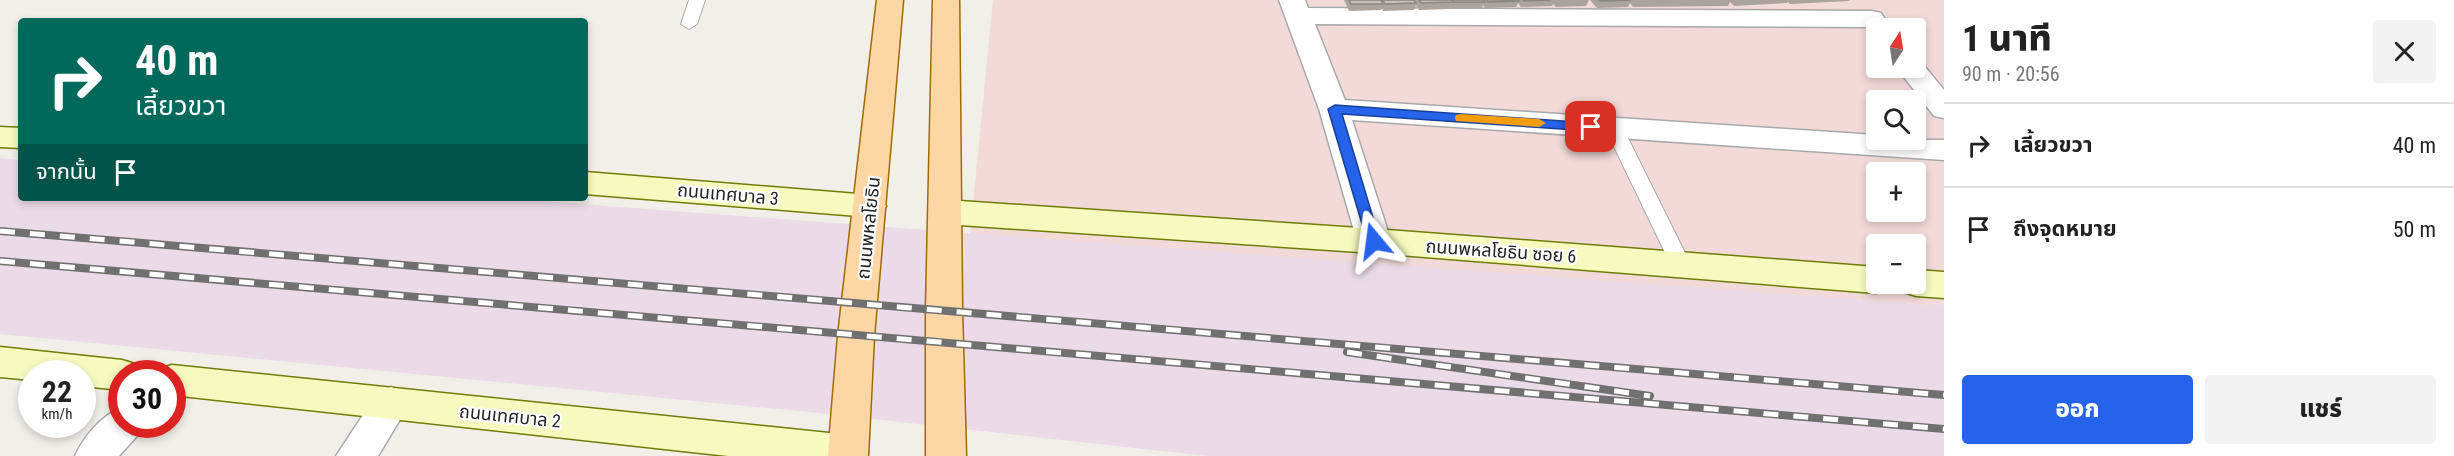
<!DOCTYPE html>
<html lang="th">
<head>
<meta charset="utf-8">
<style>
	:root { --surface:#fff; --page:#f2f2f2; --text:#222; --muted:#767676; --line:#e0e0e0; --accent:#2563eb }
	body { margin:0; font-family:"Roboto Condensed","Noto Sans Thai",sans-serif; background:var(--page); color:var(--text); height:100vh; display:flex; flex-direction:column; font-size:22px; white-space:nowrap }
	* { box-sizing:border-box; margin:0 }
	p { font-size:20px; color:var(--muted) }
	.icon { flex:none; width:33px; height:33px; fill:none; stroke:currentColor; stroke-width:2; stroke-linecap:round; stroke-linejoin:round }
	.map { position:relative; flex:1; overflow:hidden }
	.panel { display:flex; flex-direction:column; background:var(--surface); width:510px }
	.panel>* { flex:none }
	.hud { position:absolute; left:18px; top:18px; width:570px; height:183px; border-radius:6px; box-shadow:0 3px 9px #0003; background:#00695c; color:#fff; overflow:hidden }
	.needle { width:39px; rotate:12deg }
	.controls { position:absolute; left:1866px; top:18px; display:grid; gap:12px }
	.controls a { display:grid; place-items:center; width:60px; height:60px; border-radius:6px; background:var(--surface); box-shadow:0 3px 9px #0003; font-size:30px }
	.speed { position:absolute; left:18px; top:360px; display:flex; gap:12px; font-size:30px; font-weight:700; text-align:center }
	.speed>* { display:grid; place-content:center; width:78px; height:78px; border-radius:50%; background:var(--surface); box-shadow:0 3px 9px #0003; line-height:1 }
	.speed small { font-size:15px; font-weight:400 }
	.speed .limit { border:9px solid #d22; background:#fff; color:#111 }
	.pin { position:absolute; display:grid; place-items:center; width:51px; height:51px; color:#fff; margin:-26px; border-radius:12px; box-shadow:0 3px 9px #0006 }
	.me { position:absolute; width:66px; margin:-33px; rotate:344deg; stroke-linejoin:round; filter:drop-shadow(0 0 4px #0008) }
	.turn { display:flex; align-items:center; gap:21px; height:126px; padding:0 18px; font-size:27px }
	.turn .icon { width:78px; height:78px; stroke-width:2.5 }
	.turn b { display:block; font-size:42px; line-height:51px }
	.then { display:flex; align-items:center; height:57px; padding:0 18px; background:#0003; gap:12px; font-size:22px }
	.round { display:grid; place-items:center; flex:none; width:63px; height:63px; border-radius:6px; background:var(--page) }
	.overview { display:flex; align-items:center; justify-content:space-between; height:102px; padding:0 18px }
	h1 { font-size:36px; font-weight:800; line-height:45px }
	.action { display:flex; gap:12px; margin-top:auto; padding:12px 18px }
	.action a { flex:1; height:69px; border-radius:6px; background:var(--accent); color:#fff; font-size:24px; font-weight:800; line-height:69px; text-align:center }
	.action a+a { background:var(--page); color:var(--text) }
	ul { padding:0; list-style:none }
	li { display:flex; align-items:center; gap:18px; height:84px; padding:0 18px; border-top:2px solid var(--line) }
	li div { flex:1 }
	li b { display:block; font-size:22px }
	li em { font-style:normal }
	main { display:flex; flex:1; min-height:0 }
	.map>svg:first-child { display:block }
</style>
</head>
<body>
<main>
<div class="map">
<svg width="1944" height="456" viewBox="0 0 1944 456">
	<rect width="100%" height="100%" fill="#f2efe9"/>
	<path fill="#f2dad9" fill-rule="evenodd" d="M993 0H1944V306L970 234ZM1876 28H1916V68H1876ZM1876 100H1916V140H1876ZM1876 172H1916V212H1876ZM1876 244H1916V284H1876Z"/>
	<path fill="#ebdbe8" d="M0 158 21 160V198H501L1944 306V456H1207L809 412 0 334Z"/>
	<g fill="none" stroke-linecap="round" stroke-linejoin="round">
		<g stroke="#a9a9a9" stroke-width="2">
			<path id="lane" d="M689 0H705L697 24 689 29 681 24Z
				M1614 122 1620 124 1623 128 1691 265 1688 270 1681 272 1674 270 1671 265 1605 128 1608 124Z"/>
		</g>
		<g stroke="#a9a9a9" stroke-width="3">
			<path id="street" d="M1279 0H1305L1308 8 1872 11 1881 13 1885 19 1881 25 1872 27 1315 24 1345 100 1876 135V140H1944V160L1352 120 1391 241 1386 250 1374 253 1362 250 1357 241 1319 109Z
				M1916 60 1921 62 1944 90V118L1934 116 1897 68H1916Z
				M391 387 404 392 410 403 378 456H336L378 392Z
				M122 408V424H142L137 436 119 456H75C84 437 101 415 122 408Z"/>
		</g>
		<g stroke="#707d05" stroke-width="3">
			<path id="secondary" d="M0 127 21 128V148L0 147Z
				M585 172 870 195 881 198 886 206 881 214 870 217 585 194Z
				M945 200 1374 229 1876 267V284H1891L1888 289 1876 293 1374 253 945 224 933 220 929 212 933 204Z
				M1916 270 1944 272V298L1916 296 1904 292 1899 284H1916Z
				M0 347 122 360 135 364 140 374H122V390L82 386V374H32V380L0 377Z
				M172 365 848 435 862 440 868 452 866 456H728L172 395V374H157L159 369Z"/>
		</g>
		<g stroke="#a06b00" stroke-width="3">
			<path id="primary" d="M877 0H903L874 336 868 456H828L838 336Z
				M933 0H959L962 309 966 456H926V309Z"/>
		</g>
		<use href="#lane" fill="#fff" fill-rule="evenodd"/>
		<use href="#street" fill="#fff" fill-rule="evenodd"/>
		<use href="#secondary" fill="#f7fabf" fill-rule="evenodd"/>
		<use href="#primary" fill="#fcd6a4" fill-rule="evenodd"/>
		<g stroke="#707070" stroke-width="8">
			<path id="rail" d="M0 231 1944 395
				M0 261 1944 429
				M1347 352 1650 396"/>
		</g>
		<use href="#rail" stroke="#fff" stroke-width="5" stroke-dasharray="15" stroke-linecap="butt"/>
	</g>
	<path fill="#aba49e" d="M1344 0H1589L1586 6 1556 7 1553 4 1552 6 1521 7 1518 3 1516 7 1485 8 1483 5 1482 8 1451 9 1450 7V9L1419 10 1416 5 1414 10 1383 11 1382 8 1381 10 1349 11Z
		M1590 0H1850L1849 1 1790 4 1788 2 1787 3 1734 6 1730 2 1728 6 1633 7 1630 3 1628 7 1597 8Z"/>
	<path fill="#c7bfb8" stroke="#8b8681" stroke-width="1.5" d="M1349 0H1381L1383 4H1351Z
		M1383 0H1414L1416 3 1385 4Z
		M1419 0H1451L1452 2 1421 3Z
		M1452 0H1483L1485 2H1454Z
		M1487 0H1519V1L1488 2Z
		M1523 0H1551L1524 1Z
		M1599 0H1631L1600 1Z"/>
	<path fill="#2563eb" stroke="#184099" stroke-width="1.5" d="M1335 105 1591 123 1597 127 1591 131 1342 114 1380 241 1374 246 1367 241 1328 109Z"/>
	<path fill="#f59e0b" d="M1461 114 1539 119 1546 123 1539 127 1456 121 1455 118 1456 115Z"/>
	<g text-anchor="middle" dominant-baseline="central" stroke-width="4.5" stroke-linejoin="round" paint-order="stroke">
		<g font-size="18" fill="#222" stroke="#fff">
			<text transform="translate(728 194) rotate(5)">ถนนเทศบาล 3</text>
			<text transform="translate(868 228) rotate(-84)">ถนนพหลโยธิน</text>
			<text transform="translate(1501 251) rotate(4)">ถนนพหลโยธิน ซอย 6</text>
			<text transform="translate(510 416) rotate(6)">ถนนเทศบาล 2</text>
		</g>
	</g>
</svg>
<div class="controls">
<a><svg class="needle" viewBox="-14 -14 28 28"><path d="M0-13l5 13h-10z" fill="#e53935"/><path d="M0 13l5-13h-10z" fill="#767676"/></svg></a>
<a><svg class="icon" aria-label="search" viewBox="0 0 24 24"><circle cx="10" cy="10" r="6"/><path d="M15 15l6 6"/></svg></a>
<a>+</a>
<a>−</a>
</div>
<div class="speed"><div>22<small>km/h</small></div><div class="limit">30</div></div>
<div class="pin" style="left:1591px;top:127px;background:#d93025"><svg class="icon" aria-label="arrive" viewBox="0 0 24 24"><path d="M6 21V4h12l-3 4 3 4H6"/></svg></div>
<svg class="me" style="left:1374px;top:241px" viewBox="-20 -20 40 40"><path d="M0-17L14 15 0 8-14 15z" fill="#2563eb" stroke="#fff" stroke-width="4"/></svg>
<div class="hud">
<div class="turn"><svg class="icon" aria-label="right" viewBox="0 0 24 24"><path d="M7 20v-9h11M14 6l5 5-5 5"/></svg><div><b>40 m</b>เลี้ยวขวา</div></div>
<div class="then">จากนั้น<svg class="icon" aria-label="arrive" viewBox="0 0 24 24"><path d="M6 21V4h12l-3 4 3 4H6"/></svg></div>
</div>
</div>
<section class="panel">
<div class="overview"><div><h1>1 นาที</h1><p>90 m · 20:56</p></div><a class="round"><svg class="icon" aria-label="close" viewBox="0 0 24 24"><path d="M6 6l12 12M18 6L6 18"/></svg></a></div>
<ul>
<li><svg class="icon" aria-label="right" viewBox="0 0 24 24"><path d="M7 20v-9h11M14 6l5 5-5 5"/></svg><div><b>เลี้ยวขวา</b></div><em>40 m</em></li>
<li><svg class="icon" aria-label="arrive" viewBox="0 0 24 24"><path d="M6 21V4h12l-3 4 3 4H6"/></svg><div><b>ถึงจุดหมาย</b></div><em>50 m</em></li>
</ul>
<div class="action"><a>ออก</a><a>แชร์</a></div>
</section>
</main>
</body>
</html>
